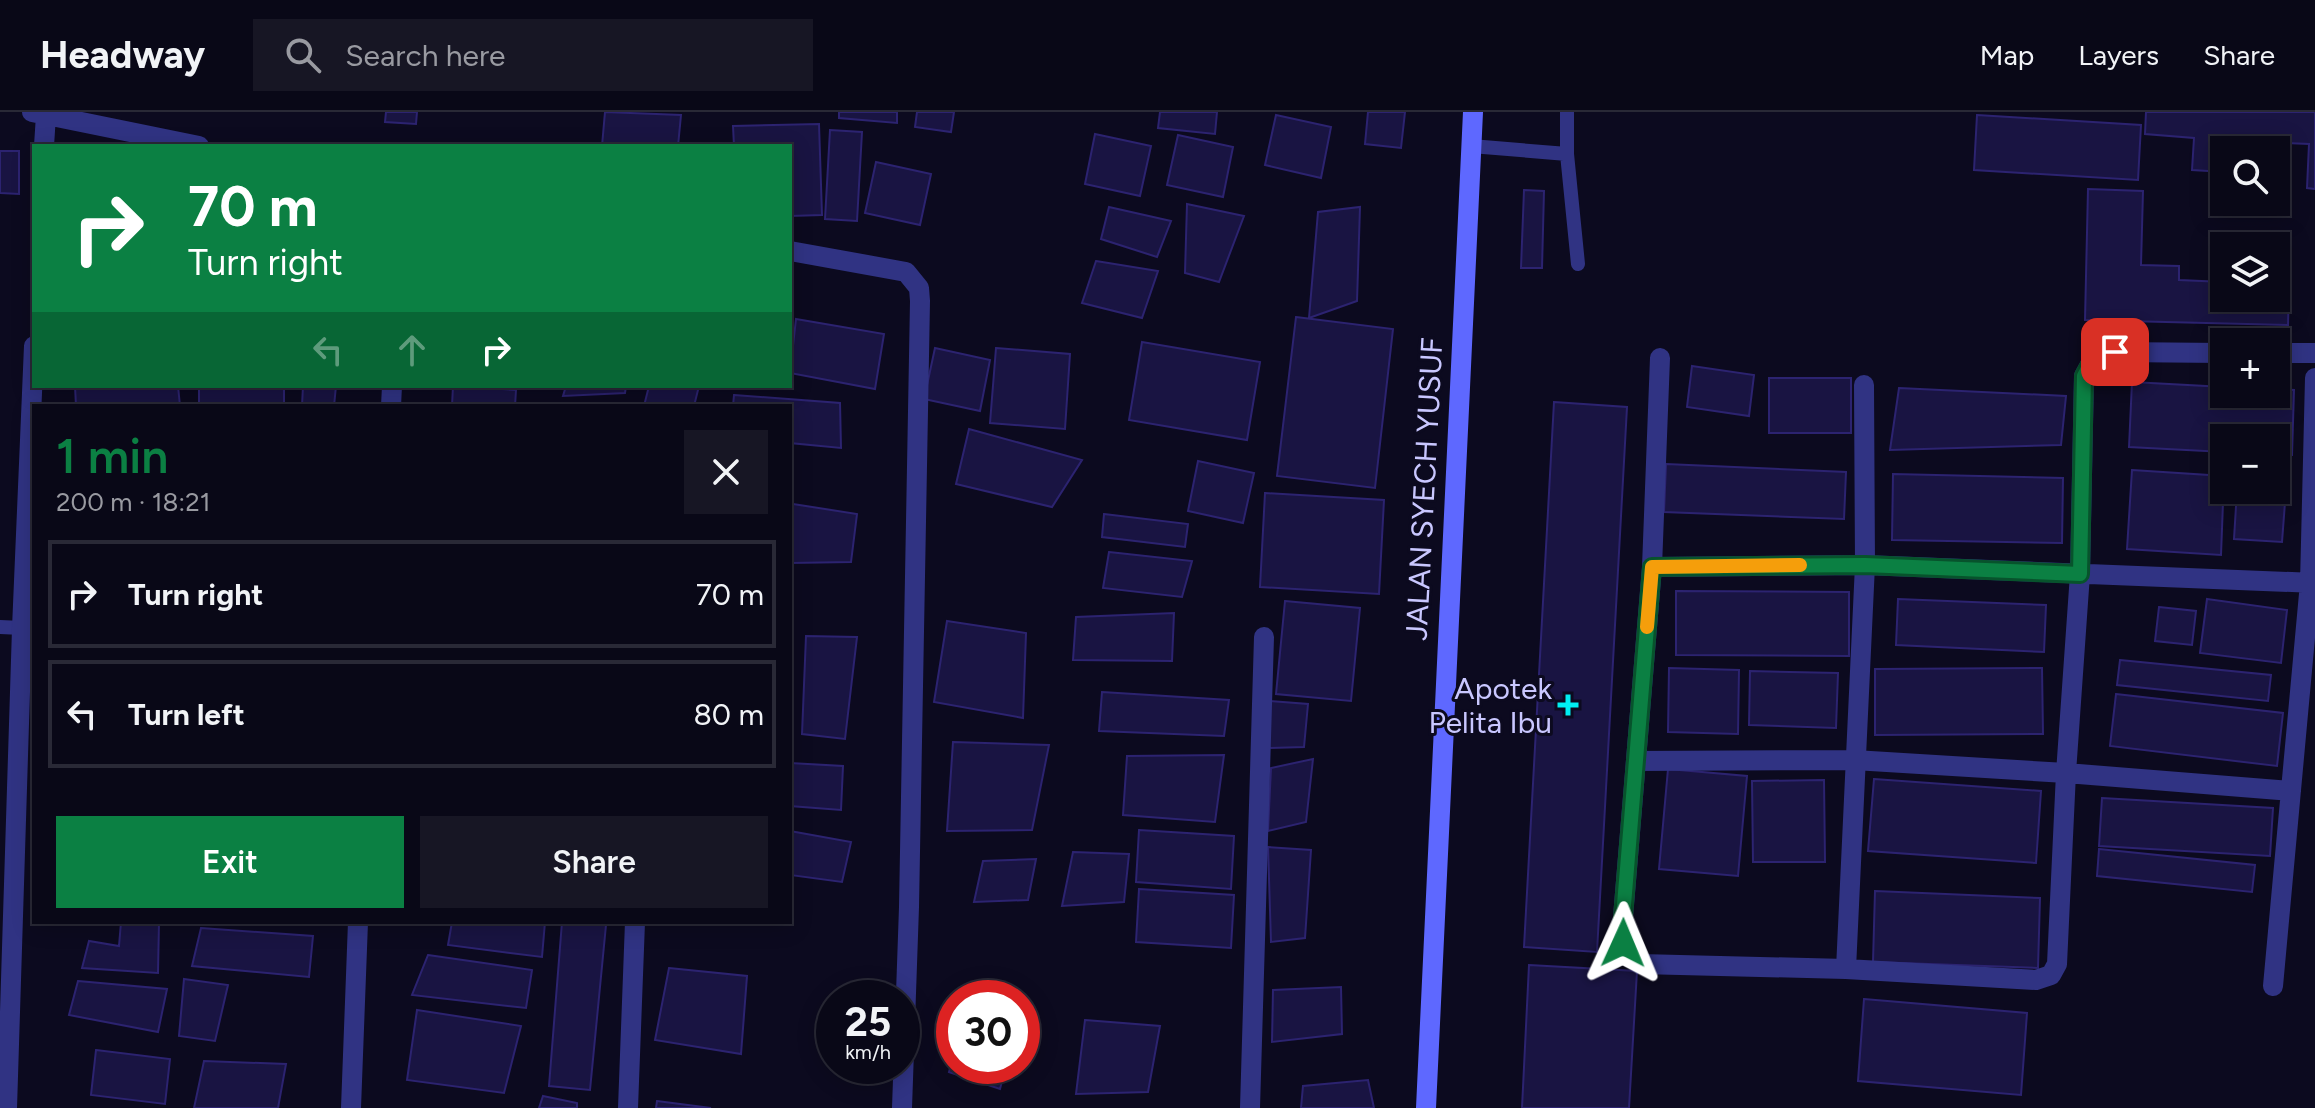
<!DOCTYPE html>
<html lang="en">
<head>
<meta charset="utf-8">
<style>
	:root { --surface:#090817; --page:#171624; --text:#f1f3f6; --muted:#999aa1; --line:#292936; --accent:#0b8043 }
	body { margin:0; font-family:Figtree,sans-serif; background:var(--page); color:var(--text); height:100vh; display:flex; flex-direction:column; font-size:30px; white-space:nowrap }
	* { box-sizing:border-box; margin:0 }
	p { font-size:26px; color:var(--muted) }
	.icon { flex:none; width:44px; height:44px; fill:none; stroke:currentColor; stroke-width:2; stroke-linecap:round; stroke-linejoin:round }
	.map { position:relative; flex:1; overflow:hidden }
	.drawer { position:absolute; left:32px; top:292px; width:760px; height:520px; display:flex; flex-direction:column; background:var(--surface); border-radius:0px; box-shadow:0 4px 20px #0003,0 0 0 2px var(--line) }
	.drawer>* { flex:none }
	.banner { position:absolute; left:32px; top:32px; width:760px; height:244px; border-radius:0px; box-shadow:0 4px 20px #0003,0 0 0 2px var(--line); background:#0b8043; color:#fff; overflow:hidden }
	.controls { position:absolute; left:2210px; top:24px; display:grid; gap:16px }
	.controls a { display:grid; place-items:center; width:80px; height:80px; border-radius:0px; background:var(--surface); box-shadow:0 4px 20px #0003,0 0 0 2px var(--line); font-size:40px }
	.speed { position:absolute; left:816px; top:868px; display:flex; gap:16px; font-size:40px; font-weight:700; text-align:center }
	.speed>* { display:grid; place-content:center; width:104px; height:104px; border-radius:50%; background:var(--surface); box-shadow:0 4px 20px #0003,0 0 0 2px var(--line); line-height:1 }
	.speed small { font-size:20px; font-weight:400 }
	.speed .limit { border:12px solid #d22; background:#fff; color:#111 }
	.pin { position:absolute; display:grid; place-items:center; width:68px; height:68px; color:#fff; margin:-34px; border-radius:16px; box-shadow:0 4px 12px #0006 }
	.me { position:absolute; width:88px; margin:-44px; rotate:1deg; stroke-linejoin:round; filter:drop-shadow(0 0 6px #0008) }
	.turn { display:flex; align-items:center; gap:28px; height:168px; padding:0 24px; font-size:36px }
	.turn .icon { width:104px; height:104px; stroke-width:2.5 }
	.turn b { display:block; font-size:56px; line-height:68px }
	.lanes { display:flex; align-items:center; height:76px; padding:0 24px; background:#0003; justify-content:center; gap:40px; direction:ltr }
	.lanes .off { opacity:.35 }
	.round { display:grid; place-items:center; flex:none; width:84px; height:84px; border-radius:0px; background:var(--page) }
	.overview { display:flex; align-items:center; justify-content:space-between; height:136px; padding:0 24px }
	h1 { font-size:48px; font-weight:600; line-height:60px; color:var(--accent) }
	.action { display:flex; gap:16px; margin-top:auto; padding:16px 24px }
	.action a { flex:1; height:92px; border-radius:0px; background:var(--accent); color:#fff; font-size:32px; font-weight:600; line-height:92px; text-align:center }
	.action a+a { background:var(--page); color:var(--text) }
	ul { padding:0; list-style:none }
	li { display:flex; align-items:center; gap:24px; height:108px; margin:0 16px 12px; padding:0 8px; border:4px solid var(--line); border-radius:0px }
	li div { flex:1 }
	li b { display:block; font-size:30px }
	li em { font-style:normal }
	header { display:flex; align-items:center; gap:48px; box-sizing:border-box; height:112px; padding:0 40px; background:var(--surface); border-bottom:2px solid var(--line) }
	header strong { font-size:38px }
	nav { display:flex; gap:44px; margin-inline-start:auto; font-size:28px }
	.search { width:560px; height:72px; background:var(--page); display:flex; align-items:center; gap:20px; box-sizing:border-box; padding:0 28px; border-radius:0px; color:var(--muted); font-size:30px }
	.map>svg:first-child { display:block }
</style>
</head>
<body>
<header>
<strong>Headway</strong>
<div class="search"><svg class="icon" aria-label="search" viewBox="0 0 24 24"><circle cx="10" cy="10" r="6"/><path d="M15 15l6 6"/></svg>Search here</div>
<nav><a>Map</a><a>Layers</a><a>Share</a></nav>
</header>
<div class="map">
<svg width="2315" height="996" viewBox="0 0 2315 996">
	<rect width="100%" height="100%" fill="#0c0a1f"/>
	<path fill="#191442" stroke="#2c2370" stroke-width="2" d="M386 0H417L416 12 385 10Z
		M605 0 681 3 678 34H602Z
		M839 0H897V11L839 6Z
		M917 0H954L951 20 915 15Z
		M1160 0H1217L1215 22 1158 16Z
		M1368 0H1405L1401 36 1365 32Z
		M2146 0H2315V77L2307 76 2309 32 2268 30V38H2224V60L2192 58 2194 26 2145 22Z
		M1276 3 1331 15 1321 66 1265 53Z
		M1977 3 2141 13 2138 68 1974 58Z
		M819 12 822 103 790 104V34H734L733 14Z
		M830 18 862 20 857 109 825 107Z
		M1095 22 1151 34 1140 84 1085 72Z
		M1178 23 1233 35 1223 85 1167 73Z
		M0 39H19V82L0 81Z
		M876 50 931 62 920 113 865 101Z
		M2088 77 2143 79 2141 153 2179 154V168L2224 170V186H2276V171L2289 172 2288 213 2085 208Z
		M1524 78 1544 79 1542 156H1521Z
		M1187 92 1244 104 1219 170 1185 161Z
		M1109 95 1171 109 1157 145 1101 127Z
		M1360 95 1357 189 1309 206 1318 100Z
		M1096 149 1158 159 1142 206 1082 191Z
		M1296 205 1393 217 1375 376 1277 364Z
		M796 207 884 222 875 277 790 261Z
		M1142 230 1260 250 1247 328 1129 308Z
		M935 236 990 248 980 299 924 287Z
		M996 236 1070 242 1065 317 990 311Z
		M1692 254 1754 263 1749 304 1687 295Z
		M1769 266H1851V321H1769Z
		M2132 270 2224 275V282H2276V277L2294 278 2292 343 2276 342V326H2224V340L2129 335Z
		M75 274H178L180 294H76Z
		M199 274H284V294H199Z
		M303 274H336L334 294H302Z
		M453 274 516 278 515 294H452Z
		M566 274H626L625 281 563 284Z
		M649 274H699L694 294H644Z
		M1899 276 2066 284 2061 333 1890 338Z
		M734 283 840 291 841 336 790 331V294H733Z
		M1554 290 1627 295 1597 840 1524 835Z
		M969 317 1082 348 1052 395 956 372Z
		M1198 349 1254 361 1243 411 1188 399Z
		M1666 352 1846 360 1844 407 1664 400Z
		M2132 358 2224 364 2221 443 2127 437Z
		M1893 362 2063 366 2062 431 1892 428Z
		M2276 363 2287 364 2282 430 2234 427 2237 378H2276Z
		M1265 381 1384 388 1379 482 1260 475Z
		M793 392 857 402 851 450 790 451Z
		M1104 402 1188 412 1185 435 1102 425Z
		M1109 440 1192 449 1182 485 1103 476Z
		M1676 479 1849 480V544L1676 543Z
		M1898 487 2046 493 2044 540 1896 533Z
		M2207 487 2287 498 2281 551 2200 541Z
		M1285 489 1360 496 1351 589 1276 582Z
		M2159 495 2196 499 2192 533 2155 529Z
		M1174 501 1172 549 1073 548 1076 505Z
		M947 509 1026 521 1023 606 934 590Z
		M806 524 857 525 845 627 802 622Z
		M2120 548 2271 563 2268 589 2117 573Z
		M1669 556 1739 558 1738 622 1668 620Z
		M2042 556 2043 622 1875 623V557Z
		M1750 559 1838 561 1836 616 1749 613Z
		M1102 580 1229 588 1224 624 1099 619Z
		M2116 582 2283 601 2277 654 2110 634Z
		M1269 589 1308 592 1304 635 1267 636Z
		M953 630 1049 633 1032 718 947 719Z
		M1224 643 1215 710 1123 703 1127 644Z
		M1313 647 1306 710 1268 719 1271 656Z
		M790 651 843 654 841 698 790 694Z
		M1668 657 1747 664 1738 764 1659 757Z
		M1874 667 2041 679 2036 751 1868 739Z
		M1824 668 1825 750H1753L1752 669Z
		M2102 686 2273 696 2270 744 2099 734Z
		M1139 718 1234 724 1231 777 1136 770Z
		M790 719 851 730 842 770 790 763Z
		M1268 735 1311 738 1305 826 1271 830Z
		M2099 737 2255 753 2252 780 2097 764Z
		M1073 740 1129 742 1124 790 1062 794Z
		M1036 747 1028 788 974 790 983 749Z
		M1139 777 1234 783 1231 836 1136 830Z
		M1875 779 2040 786 2038 856 1873 850Z
		M121 810H159L158 861 82 856 89 829 119 834Z
		M452 810H545L542 845 448 833Z
		M562 810 606 813 590 978 549 974Z
		M201 816 313 824 309 865 192 854Z
		M428 843 532 858 526 896 412 883Z
		M1529 853 1637 859 1629 996H1522Z
		M669 856 747 864 741 942 655 928Z
		M184 867 228 873 215 929 179 924Z
		M78 869 167 877 158 920 69 903Z
		M1341 875 1342 922 1272 930 1273 878Z
		M1864 887 2027 901 2021 983 1858 969Z
		M417 898 521 914 504 981 407 968Z
		M1085 908 1160 914 1148 980 1076 982Z
		M96 938 170 947 165 992 91 983Z
		M954 942V954H1006L1000 977 949 960Z
		M204 949 286 952 278 996H194Z
		M1368 968 1374 996H1301L1303 974Z
		M543 984 577 991V996H539Z
		M657 989 711 996H656Z"/>
	<g fill="none" stroke-linecap="round" stroke-linejoin="round">
		<path stroke="#303383" stroke-width="14" d="M1567 0V42L1578 152
			M1471 34 1567 42
			M0 515 22 516"/>
		<path stroke="#303383" stroke-width="20" d="M32 0 199 34
			M44 34 46 3
			M790 139 906 160 919 176 920 189 909 795 902 996
			M2276 241H2315
			M1660 246 1652 455 1622 817 1627 841 1640 852 1846 857 2036 868 2051 863 2057 852 2066 661 2080 462 2084 264 2091 251 2115 240 2224 241
			M391 294 392 274
			M1652 455 1865 453 2315 471
			M1636 649 1854 648 2066 661 2291 679
			M1846 857 1865 453 1864 273
			M2273 874 2310 471 2315 266
			M7 996 22 516 34 234
			M351 996 358 810
			M628 996 635 810
			M1250 996 1264 525"/>
		<path stroke="#5e68ff" stroke-width="20" d="M1426 996 1473 0"/>
	</g>
	<g fill="none" stroke-linecap="round" stroke-linejoin="round">
		<g stroke="#07532c" stroke-width="20">
			<path id="route" d="M1623 831 1622 817 1652 455 1865 453 2080 462 2084 264 2091 251 2115 240"/>
		</g>
		<use href="#route" stroke="#0b8043" stroke-width="14"/>
		<path stroke="#f59e0b" stroke-width="14" d="M1647 515 1652 455 1800 453"/>
	</g>
	<path fill="#00eff2" stroke="#0c0a1f" stroke-width="3" d="M1564 581h8v8h8v8h-8v8h-8v-8h-8v-8h8z"/>
	<g text-anchor="middle" dominant-baseline="central" stroke-width="6" stroke-linejoin="round" paint-order="stroke">
		<g font-size="30" fill="#c9c7ff" stroke="#0c0a1f">
			<text transform="translate(1424 377) rotate(-87)">JALAN SYECH YUSUF</text>
		</g>
		<g font-size="30" fill="#c9c7ff" stroke="#0c0a1f" text-anchor="end">
			<text x="1552" y="576">Apotek<tspan x="1552" dy="34">Pelita Ibu</tspan></text>
		</g>
	</g>
</svg>
<div class="controls">
<a><svg class="icon" aria-label="search" viewBox="0 0 24 24"><circle cx="10" cy="10" r="6"/><path d="M15 15l6 6"/></svg></a>
<a><svg class="icon" aria-label="layers" viewBox="0 0 24 24"><path d="M12 4l9 5-9 5-9-5zM3 14l9 5 9-5"/></svg></a>
<a>+</a>
<a>−</a>
</div>
<div class="speed"><div>25<small>km/h</small></div><div class="limit">30</div></div>
<div class="pin" style="left:2115px;top:240px;background:#d93025"><svg class="icon" aria-label="arrive" viewBox="0 0 24 24"><path d="M6 21V4h12l-3 4 3 4H6"/></svg></div>
<svg class="me" style="left:1623px;top:831px" viewBox="-20 -20 40 40"><path d="M0-17L14 15 0 8-14 15z" fill="#0b8043" stroke="#fff" stroke-width="4"/></svg>
<div class="banner">
<div class="turn"><svg class="icon" aria-label="right" viewBox="0 0 24 24"><path d="M7 20v-9h11M14 6l5 5-5 5"/></svg><div><b>70 m</b>Turn right</div></div>
<div class="lanes"><svg class="icon off" aria-label="left" viewBox="0 0 24 24"><path d="M17 20v-9H6M10 6l-5 5 5 5"/></svg><svg class="icon off" aria-label="ahead" viewBox="0 0 24 24"><path d="M12 20V5M6 11l6-6 6 6"/></svg><svg class="icon" aria-label="right" viewBox="0 0 24 24"><path d="M7 20v-9h11M14 6l5 5-5 5"/></svg></div>
</div>
<section class="drawer">
<div class="overview"><div><h1>1 min</h1><p>200 m · 18:21</p></div><a class="round"><svg class="icon" aria-label="close" viewBox="0 0 24 24"><path d="M6 6l12 12M18 6L6 18"/></svg></a></div>
<ul>
<li><svg class="icon" aria-label="right" viewBox="0 0 24 24"><path d="M7 20v-9h11M14 6l5 5-5 5"/></svg><div><b>Turn right</b></div><em>70 m</em></li>
<li><svg class="icon" aria-label="left" viewBox="0 0 24 24"><path d="M17 20v-9H6M10 6l-5 5 5 5"/></svg><div><b>Turn left</b></div><em>80 m</em></li>
</ul>
<div class="action"><a>Exit</a><a>Share</a></div>
</section>
</div>
</body>
</html>
